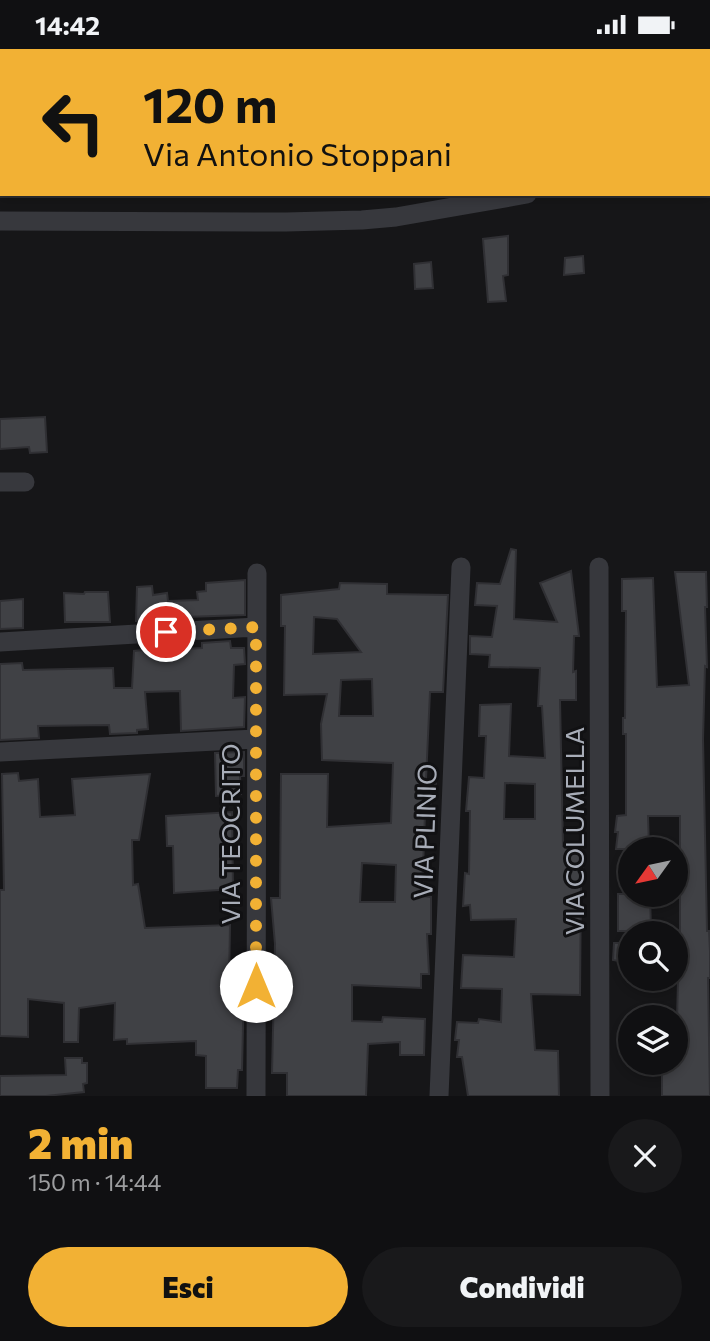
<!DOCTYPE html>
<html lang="it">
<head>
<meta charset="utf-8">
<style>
	:root { --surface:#101012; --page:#19191b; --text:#f1f3f6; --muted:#9c9d9f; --line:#303032; --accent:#f2b134 }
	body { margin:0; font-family:Commissioner,sans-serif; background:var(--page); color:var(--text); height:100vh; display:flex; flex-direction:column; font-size:26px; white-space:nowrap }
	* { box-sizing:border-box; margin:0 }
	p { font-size:23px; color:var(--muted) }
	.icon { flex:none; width:38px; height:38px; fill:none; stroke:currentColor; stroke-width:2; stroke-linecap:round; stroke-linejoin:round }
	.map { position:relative; height:1047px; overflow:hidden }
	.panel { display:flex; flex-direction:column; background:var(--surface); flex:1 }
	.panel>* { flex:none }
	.guide { position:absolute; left:0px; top:0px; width:710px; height:147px; box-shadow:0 4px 10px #0003,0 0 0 2px var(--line); background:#f2b134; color:#111; overflow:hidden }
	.needle { width:46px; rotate:237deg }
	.fabs { position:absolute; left:618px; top:788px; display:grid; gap:14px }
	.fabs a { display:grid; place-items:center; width:70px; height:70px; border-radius:50%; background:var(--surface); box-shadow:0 4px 10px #0003,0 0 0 2px var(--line); font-size:35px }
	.pin { position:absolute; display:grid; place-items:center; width:60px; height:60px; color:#fff; margin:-30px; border:4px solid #fff; border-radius:50%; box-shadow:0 2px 7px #0007 }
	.me { position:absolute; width:77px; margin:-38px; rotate:0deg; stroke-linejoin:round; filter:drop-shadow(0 0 5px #0008) }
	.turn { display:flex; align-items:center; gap:24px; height:147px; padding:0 28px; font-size:32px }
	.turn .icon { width:91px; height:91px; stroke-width:2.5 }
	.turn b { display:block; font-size:49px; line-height:60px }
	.round { display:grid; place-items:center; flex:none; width:74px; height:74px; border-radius:37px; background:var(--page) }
	.summary { display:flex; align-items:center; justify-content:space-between; height:119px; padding:0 28px }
	h1 { font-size:42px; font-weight:800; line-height:52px; color:var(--accent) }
	.action { display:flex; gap:14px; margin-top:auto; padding:14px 28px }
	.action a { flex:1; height:80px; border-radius:42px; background:var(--accent); color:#111; font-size:28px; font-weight:800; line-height:80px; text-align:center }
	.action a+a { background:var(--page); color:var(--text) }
	.status { display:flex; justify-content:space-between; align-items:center; height:49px; padding:0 35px; background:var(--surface); direction:ltr }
	.status svg { height:19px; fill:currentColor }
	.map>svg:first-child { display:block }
</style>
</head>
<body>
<div class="status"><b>14:42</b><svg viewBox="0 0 49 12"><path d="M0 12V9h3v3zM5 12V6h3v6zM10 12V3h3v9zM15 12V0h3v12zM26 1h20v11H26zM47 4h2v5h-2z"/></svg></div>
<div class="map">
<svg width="710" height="1047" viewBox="0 0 710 1047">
	<rect width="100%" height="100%" fill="#161618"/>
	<path fill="#404145" stroke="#303034" stroke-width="2" fill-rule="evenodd" d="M508 187V226L503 227 506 252 488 253 483 190Z
		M583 207 584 224 564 226 565 209Z
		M431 213 433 239 415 240 414 215Z
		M45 368 47 403 30 404 29 398 0 400V370Z
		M511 500 516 501 514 570 557 573 540 534 571 522 579 587H574L573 623 576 622V651H560L563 797H582L583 830 581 831 580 946 531 945 535 1001 558 1002 559 1047H468L462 1008H457L459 991H455L457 973 478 974 479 970 501 973 502 940 461 939 463 906 514 908 516 870 471 871 470 856 463 857 465 824 469 825 470 762H466L469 728 484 729 486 687H479L480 656 511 655 509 707 545 709 542 657H538L540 619 489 618 490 606 470 605V587L492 588 497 557 475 556 477 534 500 535ZM505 734 535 735V770H504Z
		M675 523H706L707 558H705L707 618 705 617 703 690 707 882H709L710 902V929H708L710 1047H662V1013H676L678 931H676V911H680V767H648L649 800H616L618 783H615L617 767 626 766V685H623V669H625L626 562H622V530L653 529 657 638 689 636Z
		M245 531V566L154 569 155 572H136L137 538 152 537 153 546 167 544 168 552 198 551 197 543 206 542V534Z
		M340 534 387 535V545L448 546 443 643H430L426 731 436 732 435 747H431L430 764H425L422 847 431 848V885H427L429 925H421V939L352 936V972L382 973 383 968 425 970 424 1006H400V993L368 995 366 1047H287V1024H272L275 895 271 849H280L281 725H328L327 778 391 774 393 714 322 711 321 675 327 645 284 646 285 577H281V546L339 540ZM314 568 337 570 361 603 313 605ZM372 630 373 667H339L341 631ZM362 814 396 816 395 853H360Z
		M85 543H108L110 573H65L64 544 84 545Z
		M23 550V579L0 580V552Z
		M230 592 231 599H244L245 615 234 616 233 649 245 648 244 678 181 682 180 642 145 643 148 680 137 681V684L110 685 109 676 38 677 39 689 0 691V615L22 614 23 621 113 619 114 639H132L134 602 161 599 162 601 202 599V594Z
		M244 703V727H240L241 745 216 747 215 704Z
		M18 724 19 732 38 730 40 768 75 766 72 730 150 725 139 791H132L133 836 138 835 145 879 230 876 229 934 244 933 242 1021H238L237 1039H206V1007L196 1006V992L127 995V990L114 991 115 954 79 959 78 993H64V954L28 950V988L0 987V841H4L2 725Z
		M232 763 233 840 174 844 173 797H167L166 767Z
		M618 845H650L651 882H618Z
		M614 894H630V914L613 911Z
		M65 1009H82V1014H87V1034L83 1035 84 1043 46 1047H0V1027L66 1026Z"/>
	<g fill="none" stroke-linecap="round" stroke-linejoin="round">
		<path stroke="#37383d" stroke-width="19" d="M709 113H710
			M0 172 286 173 362 171 396 168 527 145
			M0 433H25
			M599 518 600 1047
			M0 593 256 578
			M0 703 255 690
			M256 1047 257 524
			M439 1047 461 518"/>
	</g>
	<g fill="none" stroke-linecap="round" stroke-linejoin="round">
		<path stroke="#f2b134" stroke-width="12" stroke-dasharray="0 21.6" d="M166 583 256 578V937"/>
	</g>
	<g text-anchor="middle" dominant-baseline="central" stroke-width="6" stroke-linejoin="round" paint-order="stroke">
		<g font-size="26" fill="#a8adb8" stroke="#111113">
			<text transform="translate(424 782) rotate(-88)">VIA PLINIO</text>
			<text transform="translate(573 782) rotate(-90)">VIA COLUMELLA</text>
			<text transform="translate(229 785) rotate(-90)">VIA TEOCRITO</text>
		</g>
	</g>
</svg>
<div class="fabs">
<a><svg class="needle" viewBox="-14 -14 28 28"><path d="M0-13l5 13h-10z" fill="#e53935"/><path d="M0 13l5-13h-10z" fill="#9c9d9f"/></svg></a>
<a><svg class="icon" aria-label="search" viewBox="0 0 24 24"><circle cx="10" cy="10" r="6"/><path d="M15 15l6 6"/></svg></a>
<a><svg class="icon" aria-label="layers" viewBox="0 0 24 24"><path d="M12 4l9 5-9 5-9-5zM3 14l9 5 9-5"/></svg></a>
</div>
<div class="pin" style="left:166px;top:583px;background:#d93025"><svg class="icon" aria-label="arrive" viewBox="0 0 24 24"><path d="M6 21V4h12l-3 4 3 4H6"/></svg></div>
<svg class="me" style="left:256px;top:937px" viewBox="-20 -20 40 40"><circle r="19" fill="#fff"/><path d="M0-13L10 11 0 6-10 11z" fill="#f2b134"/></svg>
<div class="guide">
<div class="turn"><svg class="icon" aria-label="left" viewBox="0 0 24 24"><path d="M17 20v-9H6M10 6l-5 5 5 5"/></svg><div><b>120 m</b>Via Antonio Stoppani</div></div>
</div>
</div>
<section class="panel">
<div class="summary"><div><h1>2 min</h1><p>150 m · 14:44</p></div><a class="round"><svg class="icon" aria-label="close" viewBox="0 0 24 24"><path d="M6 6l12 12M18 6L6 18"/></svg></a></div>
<div class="action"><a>Esci</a><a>Condividi</a></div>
</section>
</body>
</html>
